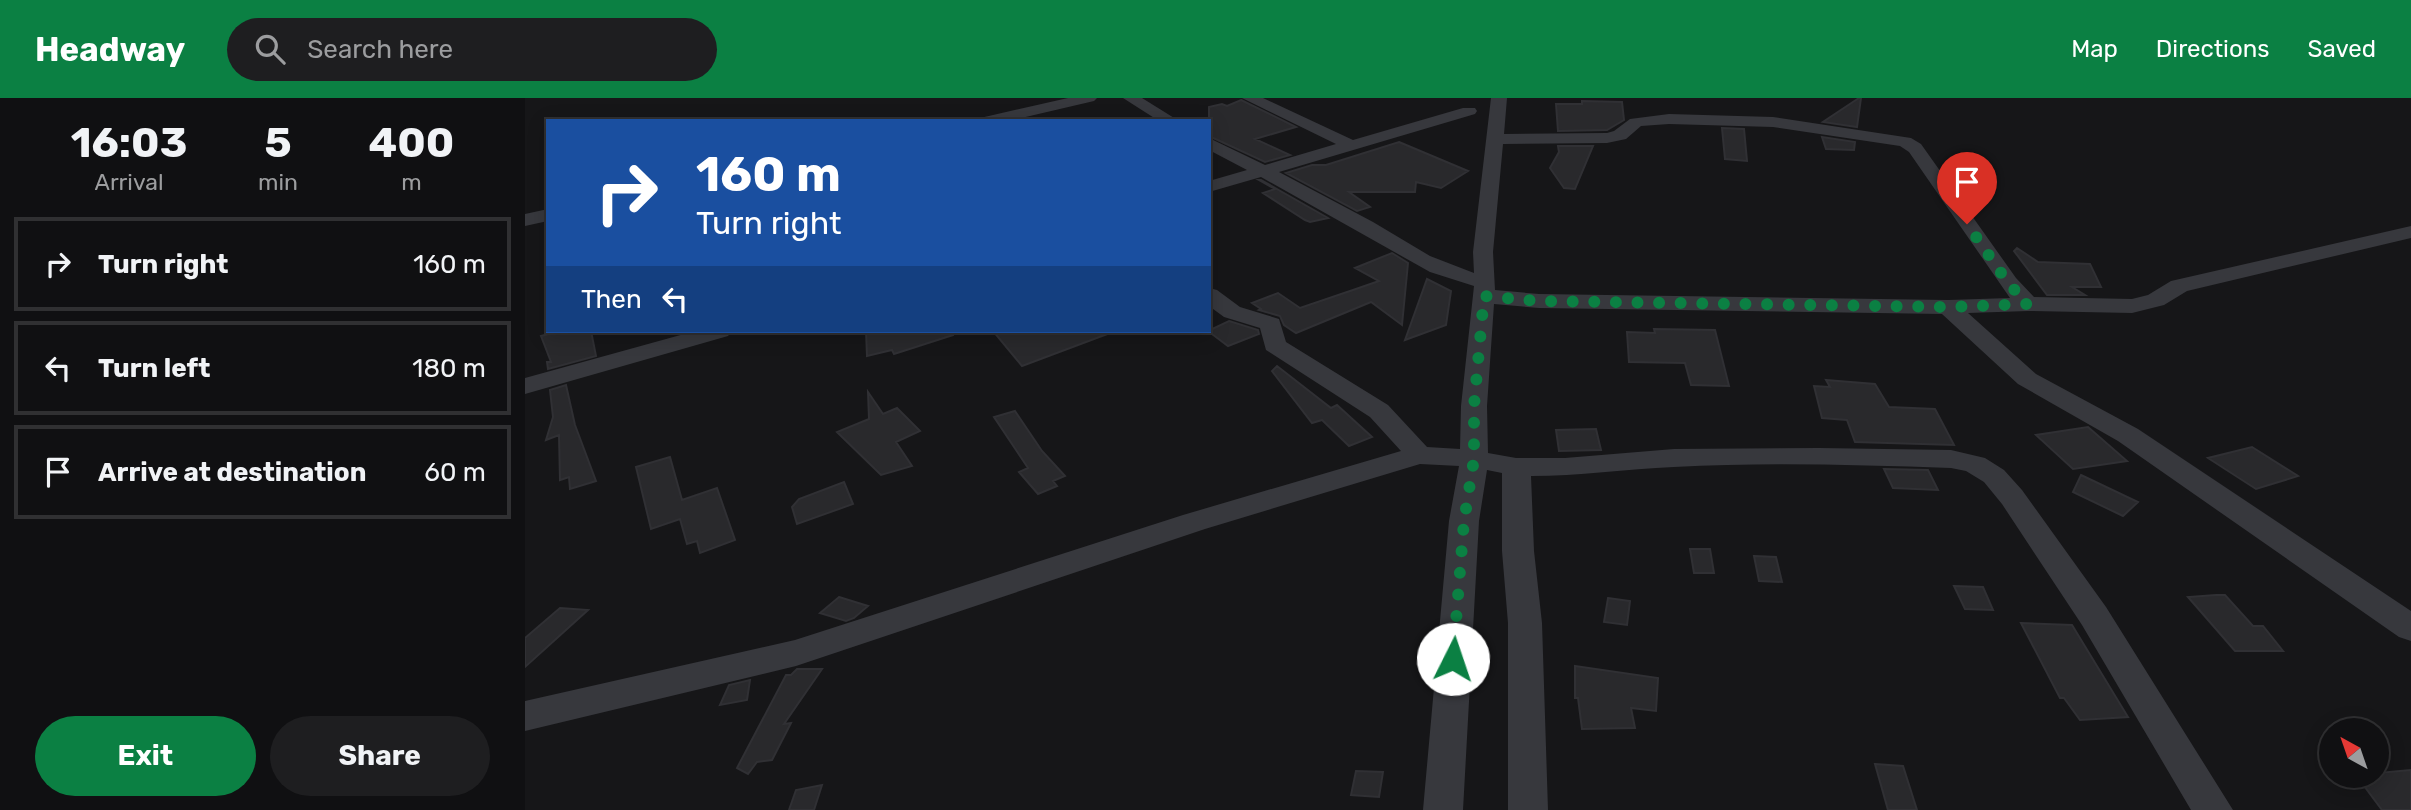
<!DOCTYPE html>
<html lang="en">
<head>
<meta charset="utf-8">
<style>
	:root { --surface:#101012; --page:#1e1e20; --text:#f1f3f6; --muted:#9c9d9f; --line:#303032; --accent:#0b8043 }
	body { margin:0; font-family:Rubik,sans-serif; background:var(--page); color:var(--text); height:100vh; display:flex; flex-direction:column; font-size:26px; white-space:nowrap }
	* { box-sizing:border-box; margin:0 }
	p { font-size:23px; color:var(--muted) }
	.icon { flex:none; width:38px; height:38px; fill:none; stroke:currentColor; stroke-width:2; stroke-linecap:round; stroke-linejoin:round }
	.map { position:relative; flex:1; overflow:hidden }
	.drawer { display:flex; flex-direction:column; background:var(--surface); width:525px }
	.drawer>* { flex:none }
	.hud { position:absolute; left:21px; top:21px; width:665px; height:214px; border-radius:0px; box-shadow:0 4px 18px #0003,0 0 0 2px var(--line); background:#1a4fa0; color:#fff; overflow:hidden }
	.needle { width:46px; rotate:320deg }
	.buttons { position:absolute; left:1794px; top:620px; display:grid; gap:14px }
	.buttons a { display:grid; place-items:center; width:70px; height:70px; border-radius:50%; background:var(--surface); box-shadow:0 4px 18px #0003,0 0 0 2px var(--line); font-size:35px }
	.pin { position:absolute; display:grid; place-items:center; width:60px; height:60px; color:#fff; margin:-72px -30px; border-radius:50% 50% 50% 0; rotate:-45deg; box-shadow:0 0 7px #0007 }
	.pin .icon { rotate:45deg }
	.me { position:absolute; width:77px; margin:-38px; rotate:4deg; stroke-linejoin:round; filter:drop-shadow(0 0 5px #0008) }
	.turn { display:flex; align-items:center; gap:24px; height:147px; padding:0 35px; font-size:32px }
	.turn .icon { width:91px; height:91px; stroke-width:2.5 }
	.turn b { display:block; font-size:49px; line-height:60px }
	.then { display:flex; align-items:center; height:66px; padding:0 35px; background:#0003; gap:14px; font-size:26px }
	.eta { display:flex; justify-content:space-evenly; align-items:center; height:119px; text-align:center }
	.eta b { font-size:42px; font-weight:700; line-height:49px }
	.action { display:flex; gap:14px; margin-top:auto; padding:14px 35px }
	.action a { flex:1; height:80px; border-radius:42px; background:var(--accent); color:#fff; font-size:28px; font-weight:700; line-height:80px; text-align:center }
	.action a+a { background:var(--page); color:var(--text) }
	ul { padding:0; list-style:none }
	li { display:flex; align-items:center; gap:21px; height:94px; margin:0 14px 10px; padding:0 21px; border:4px solid var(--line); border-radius:0px }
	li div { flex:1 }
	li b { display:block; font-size:26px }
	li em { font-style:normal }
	header { display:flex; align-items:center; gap:42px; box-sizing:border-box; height:98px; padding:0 35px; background:var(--accent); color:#fff }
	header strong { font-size:33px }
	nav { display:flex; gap:38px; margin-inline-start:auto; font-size:24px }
	.search { width:490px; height:63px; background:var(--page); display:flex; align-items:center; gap:18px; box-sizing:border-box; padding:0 24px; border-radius:38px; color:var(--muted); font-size:26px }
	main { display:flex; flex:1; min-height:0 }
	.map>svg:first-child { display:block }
</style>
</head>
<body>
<header>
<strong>Headway</strong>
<div class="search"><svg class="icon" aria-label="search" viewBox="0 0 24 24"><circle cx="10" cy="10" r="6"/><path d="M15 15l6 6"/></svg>Search here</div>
<nav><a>Map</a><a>Directions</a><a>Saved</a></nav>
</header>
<main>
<section class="drawer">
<div class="eta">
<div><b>16:03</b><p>Arrival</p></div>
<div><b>5</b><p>min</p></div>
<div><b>400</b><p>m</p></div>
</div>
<ul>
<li><svg class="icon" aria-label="right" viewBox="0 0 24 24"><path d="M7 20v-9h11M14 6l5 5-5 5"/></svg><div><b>Turn right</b></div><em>160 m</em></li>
<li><svg class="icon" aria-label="left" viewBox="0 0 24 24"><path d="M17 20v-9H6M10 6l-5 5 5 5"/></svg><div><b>Turn left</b></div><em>180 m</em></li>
<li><svg class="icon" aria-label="arrive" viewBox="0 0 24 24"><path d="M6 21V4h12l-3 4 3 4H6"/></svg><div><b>Arrive at destination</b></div><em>60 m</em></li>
</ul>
<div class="action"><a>Exit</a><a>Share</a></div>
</section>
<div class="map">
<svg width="1886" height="712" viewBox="0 0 1886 712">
	<rect width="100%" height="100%" fill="#161618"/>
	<path fill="#29292c" stroke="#303034" stroke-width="2" d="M1334 0H1336L1332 29 1298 24Z
		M716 2 771 29 730 41 765 57 740 64 684 38V9L697 6 702 8Z
		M1057 3 1097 4 1099 22 1082 32 1033 33 1031 6H1057Z
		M1197 30 1219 31 1222 63 1200 61Z
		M1297 39 1330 44 1329 52 1301 51Z
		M874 44 943 73 916 90 891 84 890 94H824L845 109 832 113 761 75 787 67H801Z
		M1033 48H1068L1050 91 1039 90 1025 70 1034 54Z
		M734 82H736L803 120 785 124 780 122 738 95 750 91Z
		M1492 150 1513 164 1565 166 1576 189H1547L1560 197H1522L1489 153Z
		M867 155 883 165 877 227 846 204 771 235 759 227 755 218 734 212 736 211 727 205 753 195 775 210 828 192 854 183 830 170Z
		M902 181 926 193 921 227 880 242Z
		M704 223 733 232 734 236 703 248 683 233Z
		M1129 231 1190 232 1204 288 1166 287 1160 265 1104 264 1102 234 1130 235Z
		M35 233H66L71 258 23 271 22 264H26L16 238Z
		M341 233H427L428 237 369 256 367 252 342 258Z
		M468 233H585V235L497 268Z
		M752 268 806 310 812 307 847 339 824 348 797 322 787 325 747 273Z
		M1301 282 1350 286 1364 309 1410 311 1429 347 1330 344 1322 322 1297 320 1289 288 1305 289Z
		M41 287 50 327 71 383 45 391 44 379 35 382 34 337 21 342 28 319 25 292Z
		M343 294 358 316 372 310 395 333 371 344 387 368 356 377 312 334 344 321Z
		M490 313 517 353 540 378 528 383 532 388 513 396 494 374 503 370 469 319Z
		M1563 329 1602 363 1548 371 1511 337Z
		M1071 331 1076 352 1034 353 1031 332Z
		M1727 349 1773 378 1731 391 1683 360Z
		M145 359 157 402 192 390 210 442 175 455 172 443 162 446 155 421 126 431 111 369Z
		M1359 371 1403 372 1413 392 1368 390Z
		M1556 377 1613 404 1598 418 1548 394Z
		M319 384 328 406 272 426 267 409 274 401Z
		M1165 451H1185L1189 475H1169Z
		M1229 458 1251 459 1257 484 1234 483Z
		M1429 488 1458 489 1468 512 1440 511Z
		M1691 497H1700L1728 528H1738L1758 553H1710L1663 499Z
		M314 499 343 508 329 520 321 523 295 515Z
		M1083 500 1105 503 1102 527 1079 524Z
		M35 510 63 512 0 569V540Z
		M1496 525 1547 527 1603 619 1555 622 1539 600H1535Z
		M1050 568 1133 580 1131 613 1106 610 1110 630 1057 631 1053 600H1050Z
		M272 571H297L259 626 266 625 247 662 232 664 223 676 212 670 261 577H266Z
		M225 582 222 602 195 607 204 587Z
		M1350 666 1378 668 1392 712H1363Z
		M1886 672V712H1857L1831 677Z
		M831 673 858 674 854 699 826 697Z
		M297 687 289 712H264L271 692Z"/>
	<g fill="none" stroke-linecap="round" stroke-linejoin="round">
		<path fill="#37383d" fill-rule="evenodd" d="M543 0H572L569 3 484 23H453L455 20Z
			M598 0H617L654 23H634Z
			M717 0H738L828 42 938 10H950L952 13 950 16 754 74 848 124 905 158 949 175 948 154 966 0H982L979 36 1082 35 1089 33 1105 21 1144 16 1248 19 1386 40 1396 46 1491 180 1509 199 1607 201 1623 197 1646 183 1886 128V140L1662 193 1639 207 1607 215 1503 213 1443 215 1511 276 1613 331 1886 513V543L1874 539 1593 343 1493 286 1417 216 1014 210 969 206 962 308 963 355 991 360H1040L1149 351 1294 350 1426 352 1460 360 1479 372 1497 392 1581 509 1708 712H1666L1557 527 1477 406 1459 384 1441 373 1426 370C1334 367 1241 364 1149 369 1101 371 1054 378 1006 378L1009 453 1017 525 1023 712H983V525L977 453V375L962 372 954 423 938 712H898L924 423 934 368 895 366 680 431 271 568 0 633V603L270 542 658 417 876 353 845 319 741 252 735 230 699 219 684 208V190L692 192 715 209 754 221 761 244 863 307 902 349 935 351 936 308 949 188 905 174 736 79 684 94V83L722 72 684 52V40L740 67 811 46ZM1144 26 1248 29 1375 48 1384 54 1485 200 1423 202 1014 196 970 192 968 154 978 46 1082 45 1101 41 1116 28Z
			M23 111V123L0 128V116Z
			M170 233H207L203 238 0 296V280Z"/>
	</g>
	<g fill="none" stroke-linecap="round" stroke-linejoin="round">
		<path stroke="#0b8043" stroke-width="12" stroke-dasharray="0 21.6" d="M928 561 939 423 949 361V308L959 198 1014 203 1423 209 1503 206 1483 185 1442 126"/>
	</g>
</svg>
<div class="buttons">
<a><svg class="needle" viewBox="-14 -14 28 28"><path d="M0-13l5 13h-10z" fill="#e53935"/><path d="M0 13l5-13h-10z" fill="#9c9d9f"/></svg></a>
</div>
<div class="pin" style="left:1442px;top:126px;background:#d93025"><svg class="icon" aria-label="arrive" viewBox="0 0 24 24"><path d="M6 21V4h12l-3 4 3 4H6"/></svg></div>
<svg class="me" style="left:928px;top:561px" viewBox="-20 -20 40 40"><circle r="19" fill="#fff"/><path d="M0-13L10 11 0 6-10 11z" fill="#0b8043"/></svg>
<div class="hud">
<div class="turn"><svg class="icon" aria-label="right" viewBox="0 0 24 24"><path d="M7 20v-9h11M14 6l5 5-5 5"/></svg><div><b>160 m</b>Turn right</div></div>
<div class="then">Then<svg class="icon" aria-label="left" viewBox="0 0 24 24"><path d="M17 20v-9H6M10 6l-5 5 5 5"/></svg></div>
</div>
</div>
</main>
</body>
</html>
